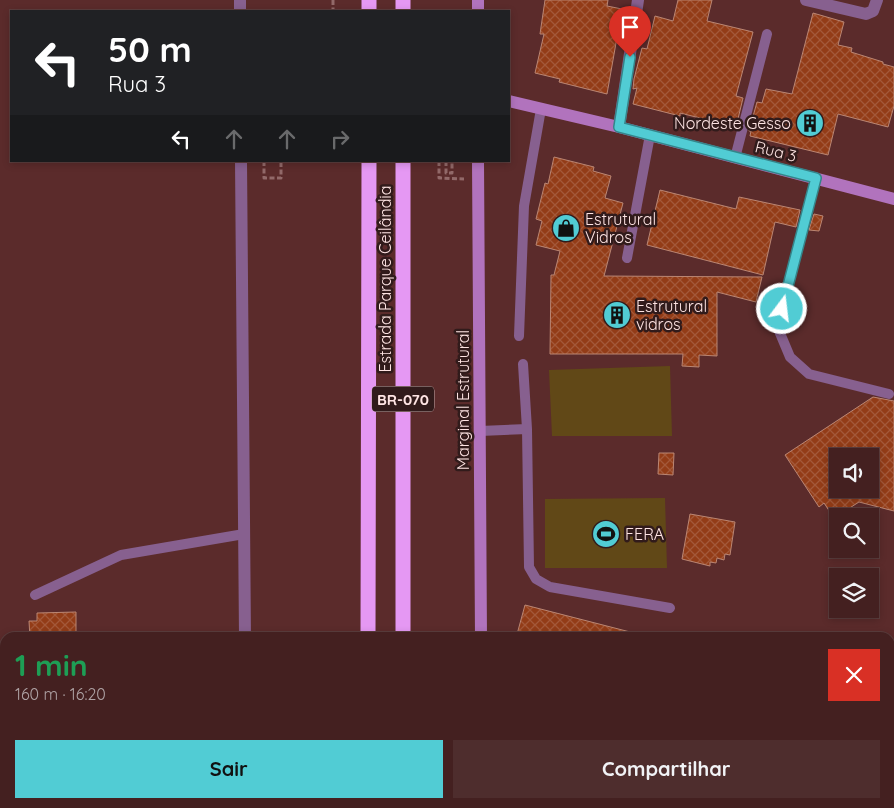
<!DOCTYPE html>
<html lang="pt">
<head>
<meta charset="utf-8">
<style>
	:root { --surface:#442020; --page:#4e2d2d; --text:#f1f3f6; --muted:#afa3a5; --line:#5c3e3e; --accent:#51ccd4 }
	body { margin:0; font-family:Quicksand,sans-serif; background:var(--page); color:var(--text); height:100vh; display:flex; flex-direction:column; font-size:19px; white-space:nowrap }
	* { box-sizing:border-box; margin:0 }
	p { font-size:16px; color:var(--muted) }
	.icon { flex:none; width:28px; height:28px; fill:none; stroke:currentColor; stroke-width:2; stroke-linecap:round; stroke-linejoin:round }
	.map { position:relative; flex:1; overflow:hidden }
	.sheet { position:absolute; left:0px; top:632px; width:895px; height:176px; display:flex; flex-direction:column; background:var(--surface); border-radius:15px 15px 0 0; box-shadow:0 2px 8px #0003,0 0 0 1px var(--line) }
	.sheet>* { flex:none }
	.guide { position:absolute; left:10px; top:10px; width:500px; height:152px; border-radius:0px; box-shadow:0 2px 8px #0003,0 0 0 1px var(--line); background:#202124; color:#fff; overflow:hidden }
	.fabs { position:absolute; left:829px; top:448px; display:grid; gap:10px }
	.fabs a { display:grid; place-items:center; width:50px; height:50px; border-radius:0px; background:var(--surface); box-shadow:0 2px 8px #0003,0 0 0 1px var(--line); font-size:25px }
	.pin { position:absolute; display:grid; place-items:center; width:42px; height:42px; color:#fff; margin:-51px -21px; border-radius:50% 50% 50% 0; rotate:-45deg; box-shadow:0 0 5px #0007 }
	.pin .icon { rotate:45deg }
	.me { position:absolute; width:55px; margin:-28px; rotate:15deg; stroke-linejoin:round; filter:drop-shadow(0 0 4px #0008) }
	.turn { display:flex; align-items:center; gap:18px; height:105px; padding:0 15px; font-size:22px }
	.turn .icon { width:65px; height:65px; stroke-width:2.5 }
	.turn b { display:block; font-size:35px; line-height:42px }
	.lanes { display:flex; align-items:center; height:48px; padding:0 15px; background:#0003; justify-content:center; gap:25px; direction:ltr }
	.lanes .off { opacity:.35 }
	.round { display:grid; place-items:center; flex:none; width:52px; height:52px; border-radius:0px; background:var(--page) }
	.headline { display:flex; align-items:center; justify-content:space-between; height:85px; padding:0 15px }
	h1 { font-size:30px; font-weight:800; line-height:38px; color:#1e9e55 }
	.cta { display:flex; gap:10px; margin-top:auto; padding:10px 15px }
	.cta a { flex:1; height:58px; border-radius:0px; background:var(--accent); color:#111; font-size:20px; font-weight:800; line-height:58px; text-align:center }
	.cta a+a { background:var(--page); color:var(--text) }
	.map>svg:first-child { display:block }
</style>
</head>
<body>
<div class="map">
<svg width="894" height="808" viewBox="0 0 894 808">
	<defs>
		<pattern id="building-cross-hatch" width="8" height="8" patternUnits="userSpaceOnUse" patternTransform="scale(1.25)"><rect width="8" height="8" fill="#933c17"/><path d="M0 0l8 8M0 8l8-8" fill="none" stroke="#a35839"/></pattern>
	</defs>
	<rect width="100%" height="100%" fill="#5b2b2b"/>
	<path fill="#614817" d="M670 366 672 436H552L549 370Z
		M665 498 667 568H545V499Z"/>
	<path fill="url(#building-cross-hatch)" stroke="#bb8673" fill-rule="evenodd" d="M545 0H608L607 6 622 9 607 94 559 82 560 79 535 73 544 34H540Z
		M678 0H712L707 21 753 32 736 96 743 98 736 127 680 113V116L633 104 637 88 633 89 634 79 642 48 647 49 655 16 673 21Z
		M813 13 844 22 838 45 852 48 851 52 883 62V64L894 67V106L888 127 838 114 828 155 750 136 751 131H749L757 102 762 103 766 89 792 94Z
		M554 157 594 167 593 171 611 176 605 198 623 203 604 276 762 277 756 302 717 292V356L699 355V367L682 366 683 354H550L551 275H554L560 251 536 245 542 221 536 219 545 183 548 184Z
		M660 190 736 209 739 197 800 210 796 227 775 222 763 275 647 245Z
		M814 214 823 216 819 231 809 230Z
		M873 397 894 401V511L859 502 834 518 824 503 819 507 785 455ZM838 456H870V489H838Z
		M659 453H674L673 475 658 474Z
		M690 514 735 522 730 555 725 554 724 560 717 558 716 563 710 562V566L682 559Z
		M525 605 634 633 633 638H516Z
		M76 612V638H30L29 621H37V613Z"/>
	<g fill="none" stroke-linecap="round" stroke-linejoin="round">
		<path stroke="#926969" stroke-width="3" stroke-dasharray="5 2.5" stroke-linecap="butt" d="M333 0V11
			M264 161V178H281V161
			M439 161V178L464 179
			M446 161V173H452V161"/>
		<path stroke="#87608f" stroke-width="10" d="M735 158 767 34
			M816 178 777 326 790 357 809 374 889 394
			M627 258 650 135
			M519 336 524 206 541 109
			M523 364 527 429
			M480 431 527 429 529 567 536 579 550 587 670 608
			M35 595 121 555 244 534"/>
		<path stroke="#87608f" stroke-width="12" d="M240 0V11
			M806 0 866 14 873 11 877 0
			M619 127 638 0
			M241 161 245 638
			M243 808V804"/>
		<path stroke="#b173bd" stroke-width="12" d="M478 11V0
			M509 101 619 127 894 199
			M478 161 481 638
			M483 804V808"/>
		<path stroke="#e598f3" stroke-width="15" d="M403 0V11
			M369 11V0
			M403 161V638
			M368 638 369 161
			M404 804V808
			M368 808V804"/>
	</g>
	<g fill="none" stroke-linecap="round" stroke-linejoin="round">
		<g stroke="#35858a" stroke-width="12">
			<path id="route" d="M630 57 619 127 816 178 782 309"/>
		</g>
		<use href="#route" stroke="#51ccd4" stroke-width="9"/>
	</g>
	<defs>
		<g id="building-disc" transform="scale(1.4375)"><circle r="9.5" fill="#51ccd4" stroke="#311b1b"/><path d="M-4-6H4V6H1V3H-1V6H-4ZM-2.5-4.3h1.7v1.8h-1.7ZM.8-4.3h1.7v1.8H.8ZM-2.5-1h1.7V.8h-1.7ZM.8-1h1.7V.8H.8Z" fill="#111"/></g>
		<g id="shop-disc" transform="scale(1.4375)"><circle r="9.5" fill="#51ccd4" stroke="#311b1b"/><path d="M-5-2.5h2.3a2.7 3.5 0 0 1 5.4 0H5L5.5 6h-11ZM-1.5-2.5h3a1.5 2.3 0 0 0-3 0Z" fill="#111"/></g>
		<g id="stadium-disc" transform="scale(1.4375)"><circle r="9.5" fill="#51ccd4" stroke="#311b1b"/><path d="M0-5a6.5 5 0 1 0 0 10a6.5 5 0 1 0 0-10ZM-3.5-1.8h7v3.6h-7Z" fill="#111"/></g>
	</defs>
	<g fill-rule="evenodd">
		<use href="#building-disc" x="810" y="123"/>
		<use href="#shop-disc" x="566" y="228"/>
		<use href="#building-disc" x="617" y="315"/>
		<use href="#stadium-disc" x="606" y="534"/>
	</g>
	<g text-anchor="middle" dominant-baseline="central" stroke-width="5" stroke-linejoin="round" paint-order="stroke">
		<rect fill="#311b1b" stroke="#c0a8a7" stroke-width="1" x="372" y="386.5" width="62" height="25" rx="4"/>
		<g font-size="15" font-weight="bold" fill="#fee4e3">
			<text x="403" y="399">BR-070</text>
		</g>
		<g font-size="16" fill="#fee4e3" stroke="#311b1b" text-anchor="start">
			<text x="791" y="123" text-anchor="end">Nordeste Gesso</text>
			<text x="585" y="219">Estrutural<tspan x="585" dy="18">Vidros</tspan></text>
			<text x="636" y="306">Estrutural<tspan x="636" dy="18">vidros</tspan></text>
			<text x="625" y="534">FERA</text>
		</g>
		<g font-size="16" fill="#fee4e3" stroke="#311b1b">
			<text transform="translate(776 151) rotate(14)">Rua 3</text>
			<text transform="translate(385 279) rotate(-90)">Estrada Parque Ceilândia</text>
			<text transform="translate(463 400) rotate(-90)">Marginal Estrutural</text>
		</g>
	</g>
</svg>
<div class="fabs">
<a><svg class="icon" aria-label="sound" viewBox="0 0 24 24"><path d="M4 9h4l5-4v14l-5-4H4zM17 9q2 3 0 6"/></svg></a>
<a><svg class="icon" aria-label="search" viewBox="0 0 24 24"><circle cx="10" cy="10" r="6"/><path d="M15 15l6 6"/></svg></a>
<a><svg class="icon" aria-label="layers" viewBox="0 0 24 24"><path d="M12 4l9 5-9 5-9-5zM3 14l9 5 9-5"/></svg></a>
</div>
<div class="pin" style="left:630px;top:57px;background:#d93025"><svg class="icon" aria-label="arrive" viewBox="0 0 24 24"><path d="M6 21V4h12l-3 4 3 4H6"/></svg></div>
<svg class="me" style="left:782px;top:309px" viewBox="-20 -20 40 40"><circle r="17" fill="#51ccd4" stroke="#fff" stroke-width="3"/><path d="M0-11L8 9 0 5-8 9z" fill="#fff"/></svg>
<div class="guide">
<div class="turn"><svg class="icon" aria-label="left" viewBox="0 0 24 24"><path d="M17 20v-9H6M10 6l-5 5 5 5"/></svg><div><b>50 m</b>Rua 3</div></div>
<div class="lanes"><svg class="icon" aria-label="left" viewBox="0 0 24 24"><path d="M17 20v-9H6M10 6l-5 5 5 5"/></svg><svg class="icon off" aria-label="ahead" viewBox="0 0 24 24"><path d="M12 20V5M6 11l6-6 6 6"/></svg><svg class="icon off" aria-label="ahead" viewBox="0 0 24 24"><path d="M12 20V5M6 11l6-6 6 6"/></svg><svg class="icon off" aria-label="right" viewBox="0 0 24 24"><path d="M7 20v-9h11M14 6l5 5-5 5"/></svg></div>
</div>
<section class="sheet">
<div class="headline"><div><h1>1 min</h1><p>160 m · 16:20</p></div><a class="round" style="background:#d93025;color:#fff"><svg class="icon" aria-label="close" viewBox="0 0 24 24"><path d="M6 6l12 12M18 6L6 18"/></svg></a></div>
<div class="cta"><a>Sair</a><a>Compartilhar</a></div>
</section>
</div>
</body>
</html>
